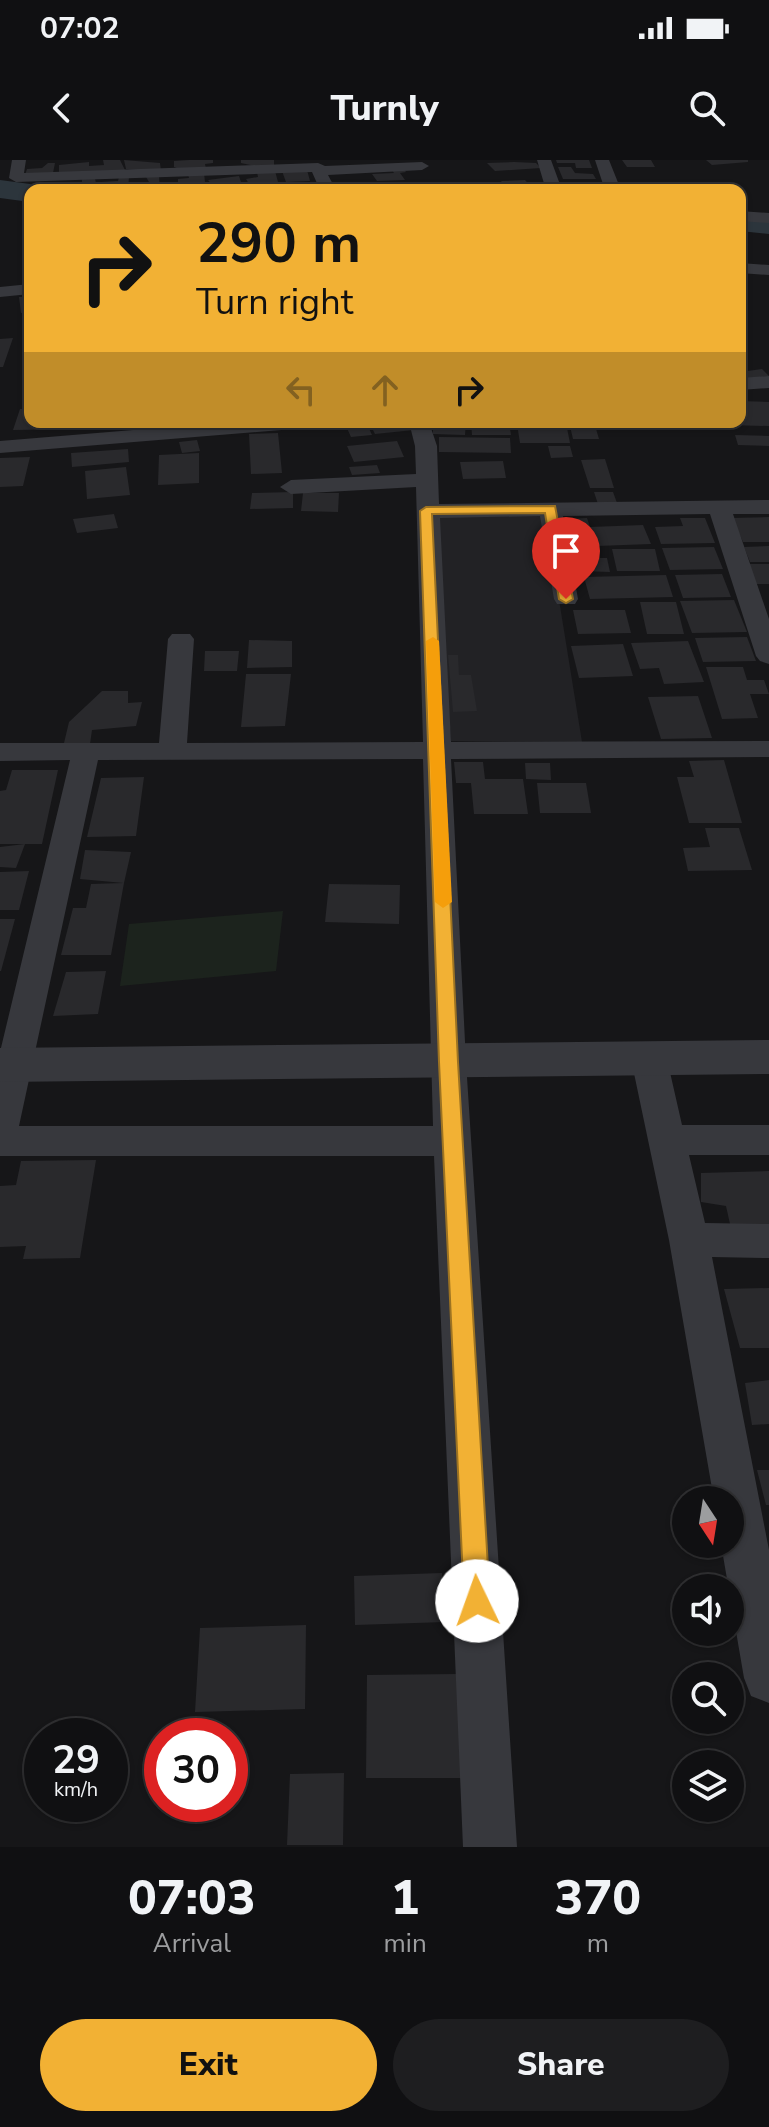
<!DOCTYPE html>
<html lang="en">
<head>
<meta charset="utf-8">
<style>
	:root { --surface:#101012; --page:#1e1e20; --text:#f1f3f6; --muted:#9c9d9f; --line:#303032; --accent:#f2b134 }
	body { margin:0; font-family:"Nunito Sans",sans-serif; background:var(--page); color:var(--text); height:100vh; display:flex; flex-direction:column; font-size:30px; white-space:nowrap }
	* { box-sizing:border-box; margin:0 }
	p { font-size:26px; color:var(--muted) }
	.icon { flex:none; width:44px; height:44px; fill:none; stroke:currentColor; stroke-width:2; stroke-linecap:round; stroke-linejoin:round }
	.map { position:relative; height:1687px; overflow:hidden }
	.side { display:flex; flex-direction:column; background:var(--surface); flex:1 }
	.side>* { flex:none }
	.hud { position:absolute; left:24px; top:24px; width:722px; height:244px; border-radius:16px; box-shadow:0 2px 6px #0004,0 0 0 2px var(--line); background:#f2b134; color:#111; overflow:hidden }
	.needle { width:52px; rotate:168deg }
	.fabs { position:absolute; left:672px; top:1326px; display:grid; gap:16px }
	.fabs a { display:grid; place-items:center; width:72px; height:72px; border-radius:50%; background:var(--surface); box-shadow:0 2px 6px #0004,0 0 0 2px var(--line); font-size:40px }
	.speed { position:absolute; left:24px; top:1558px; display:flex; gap:16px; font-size:40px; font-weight:700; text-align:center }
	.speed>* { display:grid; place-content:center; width:104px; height:104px; border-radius:50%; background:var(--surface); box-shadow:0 2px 6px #0004,0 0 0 2px var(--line); line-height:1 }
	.speed small { font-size:20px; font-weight:400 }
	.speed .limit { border:12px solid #d22; background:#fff; color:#111 }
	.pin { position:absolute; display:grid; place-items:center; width:68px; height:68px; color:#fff; margin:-82px -34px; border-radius:50% 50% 50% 0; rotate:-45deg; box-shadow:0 0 8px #0007 }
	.pin .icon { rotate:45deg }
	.me { position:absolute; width:88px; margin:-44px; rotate:357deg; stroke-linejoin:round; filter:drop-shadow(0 0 6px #0008) }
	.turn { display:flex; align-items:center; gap:28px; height:168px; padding:0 40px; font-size:36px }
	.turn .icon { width:104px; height:104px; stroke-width:2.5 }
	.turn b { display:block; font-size:56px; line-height:68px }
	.lanes { display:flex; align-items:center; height:76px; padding:0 40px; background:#0003; justify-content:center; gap:40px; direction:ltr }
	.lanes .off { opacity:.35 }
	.eta { display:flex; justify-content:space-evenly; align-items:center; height:136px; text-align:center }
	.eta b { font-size:48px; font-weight:800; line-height:56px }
	.primary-button { display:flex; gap:16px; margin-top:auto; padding:16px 40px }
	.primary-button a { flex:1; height:92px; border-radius:48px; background:var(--accent); color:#111; font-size:32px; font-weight:800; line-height:92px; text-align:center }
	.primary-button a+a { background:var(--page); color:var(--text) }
	.status { display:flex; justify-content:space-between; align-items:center; height:56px; padding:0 40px; background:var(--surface); direction:ltr }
	.status svg { height:22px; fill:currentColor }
	header { display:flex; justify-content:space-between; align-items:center; height:104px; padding:0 40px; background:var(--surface); font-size:36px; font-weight:800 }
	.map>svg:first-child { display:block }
</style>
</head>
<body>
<div class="status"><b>07:02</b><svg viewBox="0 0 49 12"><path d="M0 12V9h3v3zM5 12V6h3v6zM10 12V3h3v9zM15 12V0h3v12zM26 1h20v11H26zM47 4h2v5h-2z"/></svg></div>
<header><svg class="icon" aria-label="back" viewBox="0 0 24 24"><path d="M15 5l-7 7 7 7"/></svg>Turnly<svg class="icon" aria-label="search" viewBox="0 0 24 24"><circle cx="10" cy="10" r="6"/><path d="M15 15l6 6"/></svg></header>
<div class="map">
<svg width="769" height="1687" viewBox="0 0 769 1687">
	<rect width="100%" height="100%" fill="#161618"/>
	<path fill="#222225" d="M545 353 582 582 451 581 434 354Z"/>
	<path fill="#1c231d" d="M283 751 276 811 120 826 129 764Z"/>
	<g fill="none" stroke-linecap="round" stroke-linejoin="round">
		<path fill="#2c353c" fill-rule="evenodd" d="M0 20 30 24 43 30H30V42L0 38Z
			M740 53 769 56V74L740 71Z"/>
	</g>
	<path fill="#29292c" d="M103 0H120L126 12 59 13V5L89 2V6L104 5Z
		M124 0 160 3 161 11 126 9Z
		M189 0H213V3L205 4 206 9 182 10 174 7V1Z
		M241 0H274V6L259 7 241 3Z
		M556 0H589L592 8H576L575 3H557Z
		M622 0H651L655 7H627Z
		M706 0H748V2L712 5Z
		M514 2 536 3 541 8 495 11 487 3Z
		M48 3H55L53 13 25 15 27 9 42 8Z
		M558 7H571L575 13 593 14 596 19H563Z
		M403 8 406 12 400 13 405 20 377 21 372 14 394 13 391 9Z
		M307 10 310 21 286 22 282 11Z
		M275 11 278 22 249 24 246 19 258 17 257 12Z
		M204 13 205 22H198V26L175 28 174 23H178V19L189 18 188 14Z
		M159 16 160 30H130V27L138 26V23L149 22 146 17Z
		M239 16 242 25H247L250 29 242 30 238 24 212 25 208 20Z
		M119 17H129L128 30H104L101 22 118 21Z
		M82 18H95L97 30H64L61 25 82 23Z
		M525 20 532 28 507 29 501 21Z
		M407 24 410 28 397 30H375L373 26Z
		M565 25H585L606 30H567Z
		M19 137H30V152L21 153Z
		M13 178 3 207H0V179Z
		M762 209 769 216 740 219V212Z
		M740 241 769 242V266L727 265V262H740Z
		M20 249H30V262H82L80 269 13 270Z
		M409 262 414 270 375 274 370 264Z
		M433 262H466L465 275 433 274Z
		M471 262H509L511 275H472Z
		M569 262H594L599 279H573Z
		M566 263 570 283H520L517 264Z
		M367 264 372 275 351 277 346 266Z
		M278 273 282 313 251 314 249 274Z
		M735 275 769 276V286L738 285Z
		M439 277 510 278 511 293 439 292Z
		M197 280 200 291 182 293 179 282Z
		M397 281 404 297 354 302 347 286Z
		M548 286H570L573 297 551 298Z
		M128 289 129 302 72 307 71 293Z
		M199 293V323L158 325 159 295Z
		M30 297 23 326 0 327V298Z
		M605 299 614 328H590L581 300Z
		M503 301 506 318 463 319 460 302Z
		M377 305 380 313 352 315 349 307Z
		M126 307 130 335 87 339 85 311Z
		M293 332V348L250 349 252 333Z
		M594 332H613L617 343 598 344Z
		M303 333H339L338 352 301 351Z
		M114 354 118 368 77 373 73 359Z
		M769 357V382H743L732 358Z
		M587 358 590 367 643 365 651 384 597 386 593 373 571 374 566 359Z
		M680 358H705L715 383 661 384 655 367 683 366Z
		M769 386V402H750L744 387Z
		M714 387 723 409 670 410 662 388Z
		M612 389H655L660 411H617Z
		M578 398H607L610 412 581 411Z
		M748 404H769V424H755Z
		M722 414 731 437 683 438 675 415Z
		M666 415 673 437 590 439 584 417Z
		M734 440 747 472 692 473 680 441Z
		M640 442H676L684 474H647Z
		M573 450H625L631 473 578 474Z
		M747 477 756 501 703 502 695 478Z
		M249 480 292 481V507L247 508Z
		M688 481 704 522 664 524 659 508 640 509 631 483Z
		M623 484 633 516 579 518 571 486Z
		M205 491H239L237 511H204Z
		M448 495H458L459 515H471L477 551 453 552Z
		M706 507H743L747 520H764L769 534H750L758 558 722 559Z
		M246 514H291L285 566 241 567Z
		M102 531H128V543L142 542 136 566 92 570 90 584 64 583 69 562Z
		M698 536 712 578 661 579 648 537Z
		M724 600 742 663H689L677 617H694L689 601Z
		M454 602H483L485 619H523L528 654H474L471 623H456Z
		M525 603H550L551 620 526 619Z
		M12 610H58L42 684H25L16 708 0 707V687L25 684H0V631L6 630Z
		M144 617 136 676 87 677 101 618Z
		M537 623H586L591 653H540Z
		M705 668H739L752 710 688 711 683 688 710 687Z
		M85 690 131 692 124 723 80 719Z
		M29 711 19 750H0V712Z
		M124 723 111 795H61L73 748H86L91 724Z
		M329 724 400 725 399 764 325 762Z
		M0 759H15L1 811H0Z
		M106 811 98 854 53 856 66 812Z
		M96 1000 80 1098 23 1099 26 1086 0 1087V1026L16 1025 21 1001Z
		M769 1011V1064H730L726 1046 701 1042V1013Z
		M769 1128V1188H740L724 1129Z
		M769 1220V1264L752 1265 745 1223Z
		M757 1310H769V1345H766Z
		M442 1413 445 1462 355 1465 354 1416Z
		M306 1465 305 1549 195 1552 200 1468Z
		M458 1514 462 1618H366L367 1515Z
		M344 1613 343 1685H287L290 1614Z"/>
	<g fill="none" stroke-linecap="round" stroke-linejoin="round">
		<path fill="#37383d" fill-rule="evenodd" d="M12 0H26L24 13 318 3 325 6 422 2 429 6 422 10 328 15 336 30H320L312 12 16 22 9 18Z
			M537 0H551L562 30H546Z
			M595 0H609L621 30H605Z
			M740 51 769 53V63L740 61Z
			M740 103 769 105V115L740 113Z
			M30 124V134L0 137V127Z
			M769 216V228L740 230V218Z
			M230 262H316L306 268 0 293V281Z
			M409 262H429L437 286 439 344 769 340V354H733L769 459V504L760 501 756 496 710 354 563 356 578 439 575 444H557L554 439 540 356 440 358 451 582 769 581V597L451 599 466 902 517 1687H463L434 996H0V892L70 600 0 601V583H159L168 479 172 474H190L194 479 187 583 423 582 416 327 291 334 280 327 291 320 416 314 415 286ZM423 599 433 966H19L98 600Z
			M649 886 661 890 667 899 682 965H769V995H689L705 1063 769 1064V1098L712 1097 769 1390V1543L751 1536 744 1518 721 1384H730V1340H714L669 1080 631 899 637 890Z"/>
		<path fill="#37383d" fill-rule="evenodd" d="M769 880V914L0 922V888Z"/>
	</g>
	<path fill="#f2b134" stroke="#9d7322" stroke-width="2" d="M555 346 573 439 566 443 559 439 545 353 432 354 458 902 490 1441 486 1450 477 1454 468 1450 464 1441 439 902 420 351 426 347Z"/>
	<path fill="#f59e0b" d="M433 477 439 481 452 742 443 748 435 742 426 481Z"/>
</svg>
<div class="fabs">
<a><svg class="needle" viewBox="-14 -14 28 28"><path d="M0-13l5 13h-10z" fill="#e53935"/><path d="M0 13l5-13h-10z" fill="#9c9d9f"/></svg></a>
<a><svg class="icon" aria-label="sound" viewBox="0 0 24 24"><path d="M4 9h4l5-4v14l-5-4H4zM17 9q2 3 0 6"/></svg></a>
<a><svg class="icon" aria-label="search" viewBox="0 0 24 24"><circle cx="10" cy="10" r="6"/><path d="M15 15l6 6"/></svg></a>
<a><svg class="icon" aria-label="layers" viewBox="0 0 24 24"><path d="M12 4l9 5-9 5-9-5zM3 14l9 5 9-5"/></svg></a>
</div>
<div class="speed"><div>29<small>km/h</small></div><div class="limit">30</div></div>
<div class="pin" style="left:566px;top:439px;background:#d93025"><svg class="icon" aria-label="arrive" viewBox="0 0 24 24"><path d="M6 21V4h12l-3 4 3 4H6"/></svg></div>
<svg class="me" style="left:477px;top:1441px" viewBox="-20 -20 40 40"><circle r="19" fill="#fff"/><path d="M0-13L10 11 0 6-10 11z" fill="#f2b134"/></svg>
<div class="hud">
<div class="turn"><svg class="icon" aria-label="right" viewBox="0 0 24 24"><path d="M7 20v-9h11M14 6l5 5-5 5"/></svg><div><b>290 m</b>Turn right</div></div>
<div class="lanes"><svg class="icon off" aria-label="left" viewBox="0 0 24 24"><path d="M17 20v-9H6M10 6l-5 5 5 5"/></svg><svg class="icon off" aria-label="ahead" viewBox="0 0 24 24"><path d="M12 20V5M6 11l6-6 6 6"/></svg><svg class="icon" aria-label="right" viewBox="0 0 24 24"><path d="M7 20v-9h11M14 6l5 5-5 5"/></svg></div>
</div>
</div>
<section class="side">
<div class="eta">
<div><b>07:03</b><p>Arrival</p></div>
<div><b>1</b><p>min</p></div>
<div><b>370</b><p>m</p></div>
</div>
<div class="primary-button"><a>Exit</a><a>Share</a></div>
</section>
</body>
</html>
